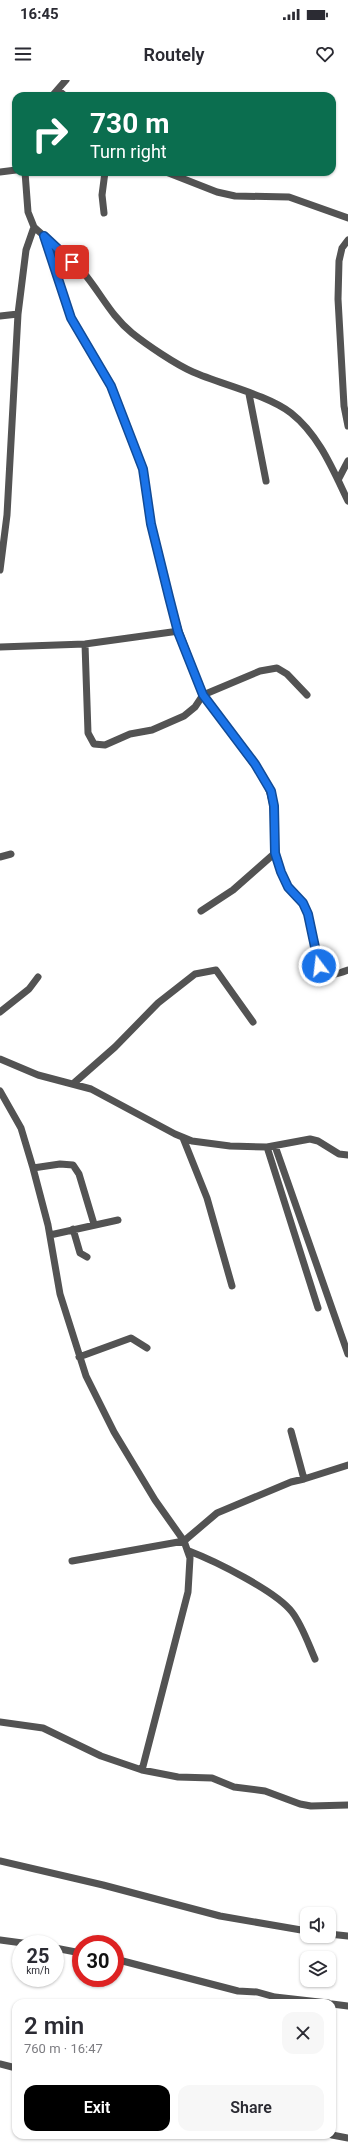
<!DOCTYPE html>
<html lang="en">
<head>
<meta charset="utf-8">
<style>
	:root { --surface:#fff; --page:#f7f7f7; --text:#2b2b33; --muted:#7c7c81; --accent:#000 }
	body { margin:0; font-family:Roboto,sans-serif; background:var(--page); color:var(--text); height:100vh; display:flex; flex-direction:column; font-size:15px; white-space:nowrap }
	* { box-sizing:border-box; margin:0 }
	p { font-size:13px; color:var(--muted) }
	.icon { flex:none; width:22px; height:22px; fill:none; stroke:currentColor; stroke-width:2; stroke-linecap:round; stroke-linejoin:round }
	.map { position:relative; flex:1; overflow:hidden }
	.details { position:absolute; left:12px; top:1919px; width:324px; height:140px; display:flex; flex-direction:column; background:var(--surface); border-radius:12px; box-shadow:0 1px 3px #0004 }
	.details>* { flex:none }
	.guide { position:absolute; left:12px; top:12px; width:324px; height:84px; border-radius:12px; box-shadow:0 1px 3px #0004; background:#0b6e4f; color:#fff; overflow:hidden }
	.fabs { position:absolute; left:300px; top:1827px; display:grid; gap:8px }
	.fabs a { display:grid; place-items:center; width:36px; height:36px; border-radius:8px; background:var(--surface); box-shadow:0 1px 3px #0004; font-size:20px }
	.speed { position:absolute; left:12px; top:1855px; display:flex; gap:8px; font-size:20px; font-weight:700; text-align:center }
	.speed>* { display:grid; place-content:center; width:52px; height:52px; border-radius:50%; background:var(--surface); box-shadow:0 1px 3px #0004; line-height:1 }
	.speed small { font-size:10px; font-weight:400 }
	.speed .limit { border:6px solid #d22; background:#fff; color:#111 }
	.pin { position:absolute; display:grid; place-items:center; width:34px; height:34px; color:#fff; margin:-17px; border-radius:8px; box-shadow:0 2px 6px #0006 }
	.me { position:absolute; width:44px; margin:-22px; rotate:345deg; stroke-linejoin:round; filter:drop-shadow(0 0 3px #0008) }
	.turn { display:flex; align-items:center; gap:14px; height:84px; padding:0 12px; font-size:18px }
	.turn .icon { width:52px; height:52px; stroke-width:2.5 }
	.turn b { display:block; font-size:28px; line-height:34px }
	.round { display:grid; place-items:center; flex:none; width:42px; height:42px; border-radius:12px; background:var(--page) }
	.headline { display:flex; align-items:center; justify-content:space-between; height:68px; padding:0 12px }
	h1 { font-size:24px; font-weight:600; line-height:30px }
	.action { display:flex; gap:8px; margin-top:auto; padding:8px 12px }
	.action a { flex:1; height:46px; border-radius:12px; background:var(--accent); color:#fff; font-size:16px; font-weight:600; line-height:46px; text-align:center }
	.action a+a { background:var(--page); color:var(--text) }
	.status { display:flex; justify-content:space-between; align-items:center; height:28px; padding:0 20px; background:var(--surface); direction:ltr }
	.status svg { height:11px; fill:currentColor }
	header { display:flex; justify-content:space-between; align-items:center; height:52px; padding:0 12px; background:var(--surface); font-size:18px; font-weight:600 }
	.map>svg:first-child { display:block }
</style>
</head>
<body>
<div class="status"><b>16:45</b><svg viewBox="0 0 49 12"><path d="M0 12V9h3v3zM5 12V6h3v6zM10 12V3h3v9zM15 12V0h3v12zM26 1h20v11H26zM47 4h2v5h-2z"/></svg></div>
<header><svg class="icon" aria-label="menu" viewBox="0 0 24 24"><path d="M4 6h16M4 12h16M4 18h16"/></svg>Routely<svg class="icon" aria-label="heart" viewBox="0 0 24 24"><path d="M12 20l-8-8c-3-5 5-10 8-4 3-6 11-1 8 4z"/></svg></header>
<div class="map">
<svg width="348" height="2071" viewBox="0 0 348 2071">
	<rect width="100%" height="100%" fill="#fff"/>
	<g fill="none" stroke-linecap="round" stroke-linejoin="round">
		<path stroke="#535353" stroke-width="7" d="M58 10 65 16
			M52 16 66 0
			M0 92 16 90
			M166 92 217 112 235 116 289 117 348 138
			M104 133 102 115 105 92
			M34 147C50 162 69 175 83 192 100 212 111 236 132 253 147 265 175 284 193 292 220 304 268 315 291 333 319 355 333 390 348 421
			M44 157 71 239 111 306 143 389 151 443 169 517 179 551 203 615 264 698C276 722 275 746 275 773L233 810 201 831
			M348 160 342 168 339 181 338 219 344 326 348 346
			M0 236 18 234
			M249 314 266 401
			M338 400 348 381
			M0 490 7 435 18 234 26 170 34 147 28 132 25 92
			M85 564 88 653 94 664 105 665 130 654 152 650 184 636 195 627 203 615 260 591 277 588 287 594 307 615
			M0 567 85 564 179 551
			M275 773C278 784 281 797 289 808 295 816 303 822 307 832 315 852 313 873 322 893 330 897 340 893 348 890
			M0 777 11 774
			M0 932 29 909 38 897
			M0 979 38 995 91 1009 175 1054 192 1061 230 1066 267 1067 310 1059 318 1061 339 1074 348 1075
			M74 1003 115 967 158 923 195 894 216 890 253 942
			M0 1011 21 1048 33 1088 48 1145 60 1214 86 1296 114 1352 155 1420 184 1461 190 1478 188 1512 142 1690
			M183 1058 207 1118 232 1206
			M275 1066 348 1274
			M267 1067 318 1228
			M33 1088 60 1084 73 1085 79 1094 94 1144
			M73 1149 80 1173 87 1177
			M50 1155 118 1140
			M79 1277 131 1258 147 1268
			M304 1399 348 1385
			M189 1471C215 1481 276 1511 292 1532 302 1545 308 1563 315 1579
			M72 1481 184 1461 217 1433 291 1402 304 1399 291 1351
			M0 1642 43 1648 101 1676 142 1690 178 1697 212 1698 234 1707 265 1711 300 1724 311 1726 348 1725
			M0 1781 103 1805 220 1836 307 1851
			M329 1854 348 1856
			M0 1860 30 1864
			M55 1868 81 1873
			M115 1879 238 1911 257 1912 275 1917 328 1923
			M332 1924 348 1926
			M0 1984 16 1988
			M332 2055 348 2058"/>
	</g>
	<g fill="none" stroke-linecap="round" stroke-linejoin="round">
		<g stroke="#114b97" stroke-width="10">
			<path id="route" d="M72 182 44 156 71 238 111 306 143 389 151 444 169 517 178 552 203 615 255 684 271 711 274 726 275 773 281 792 288 807 303 823 308 834 319 886"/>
		</g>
		<use href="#route" stroke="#1a73e8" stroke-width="7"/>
	</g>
</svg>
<div class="fabs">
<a><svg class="icon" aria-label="sound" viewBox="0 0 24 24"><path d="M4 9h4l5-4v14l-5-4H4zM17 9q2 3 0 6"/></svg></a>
<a><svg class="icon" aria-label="layers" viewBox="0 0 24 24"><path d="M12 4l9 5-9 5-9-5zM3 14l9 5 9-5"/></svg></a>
</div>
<div class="speed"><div>25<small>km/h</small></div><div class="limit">30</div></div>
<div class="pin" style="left:72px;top:182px;background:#d93025"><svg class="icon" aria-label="arrive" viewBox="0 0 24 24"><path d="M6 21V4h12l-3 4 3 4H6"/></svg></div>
<svg class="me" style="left:319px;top:886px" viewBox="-20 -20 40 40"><circle r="17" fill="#1a73e8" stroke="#fff" stroke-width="3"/><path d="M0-11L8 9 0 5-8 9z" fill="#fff"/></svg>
<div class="guide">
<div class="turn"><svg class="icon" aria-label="right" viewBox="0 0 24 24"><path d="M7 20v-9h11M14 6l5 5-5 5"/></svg><div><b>730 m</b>Turn right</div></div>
</div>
<section class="details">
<div class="headline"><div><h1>2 min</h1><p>760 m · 16:47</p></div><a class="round"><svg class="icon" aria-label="close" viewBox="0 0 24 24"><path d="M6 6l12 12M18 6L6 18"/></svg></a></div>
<div class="action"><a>Exit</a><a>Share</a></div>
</section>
</div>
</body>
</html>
